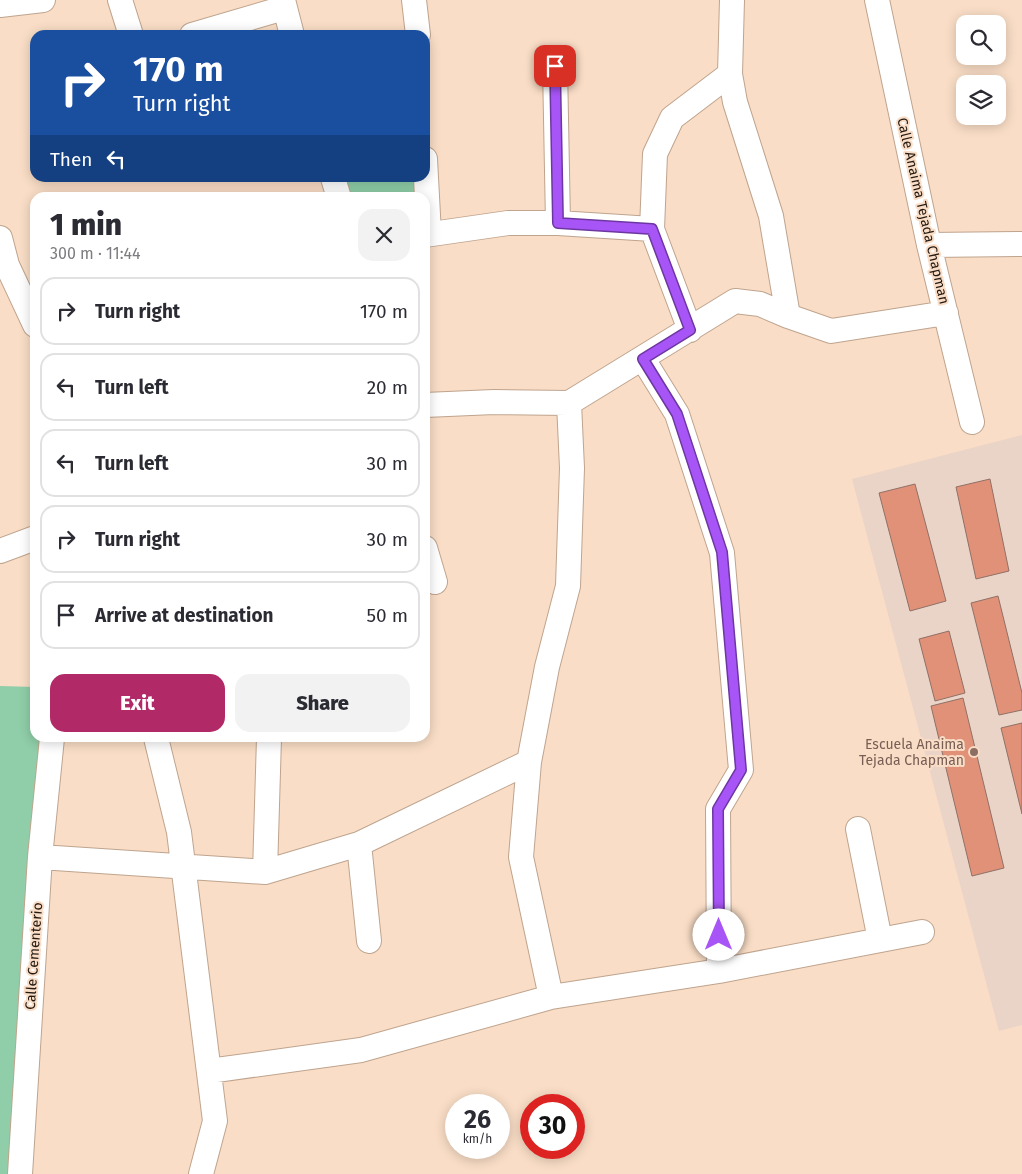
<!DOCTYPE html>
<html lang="en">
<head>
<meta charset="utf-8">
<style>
	:root { --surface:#fff; --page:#f2f2f3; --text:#2b2b33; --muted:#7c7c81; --line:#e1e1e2; --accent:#b22968 }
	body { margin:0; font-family:"Fira Sans",sans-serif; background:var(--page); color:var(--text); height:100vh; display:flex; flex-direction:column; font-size:19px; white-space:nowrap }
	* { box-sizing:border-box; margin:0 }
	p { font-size:16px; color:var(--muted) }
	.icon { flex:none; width:28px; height:28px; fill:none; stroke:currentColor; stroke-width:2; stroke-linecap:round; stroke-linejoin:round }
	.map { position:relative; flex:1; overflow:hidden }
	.sheet { position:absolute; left:30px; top:192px; width:400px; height:550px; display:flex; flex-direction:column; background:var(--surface); border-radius:15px; box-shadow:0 2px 12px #0003 }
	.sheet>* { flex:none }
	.top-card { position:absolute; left:30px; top:30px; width:400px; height:152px; border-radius:15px; box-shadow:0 2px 12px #0003; background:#1a4fa0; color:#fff; overflow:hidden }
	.controls { position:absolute; left:956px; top:15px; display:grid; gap:10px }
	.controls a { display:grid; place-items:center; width:50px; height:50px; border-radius:10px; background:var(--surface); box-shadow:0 2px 12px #0003; font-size:25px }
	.speed { position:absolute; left:445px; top:1094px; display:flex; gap:10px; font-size:25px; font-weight:700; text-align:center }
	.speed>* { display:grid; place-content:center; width:65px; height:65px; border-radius:50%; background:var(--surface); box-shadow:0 2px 12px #0003; line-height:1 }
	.speed small { font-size:12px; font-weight:400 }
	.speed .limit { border:8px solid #d22; background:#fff; color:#111 }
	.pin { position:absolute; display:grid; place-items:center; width:42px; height:42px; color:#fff; margin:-21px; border-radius:10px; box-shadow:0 2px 8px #0006 }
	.me { position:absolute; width:55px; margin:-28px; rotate:0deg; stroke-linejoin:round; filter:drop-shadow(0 0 4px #0008) }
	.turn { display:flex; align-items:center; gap:18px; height:105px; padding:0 20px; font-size:22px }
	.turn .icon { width:65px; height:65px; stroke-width:2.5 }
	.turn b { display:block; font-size:35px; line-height:42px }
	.then { display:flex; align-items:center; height:48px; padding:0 20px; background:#0003; gap:10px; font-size:19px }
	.round { display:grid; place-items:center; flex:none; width:52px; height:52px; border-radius:15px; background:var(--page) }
	.headline { display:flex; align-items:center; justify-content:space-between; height:85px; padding:0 20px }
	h1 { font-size:30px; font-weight:800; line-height:38px }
	.primary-button { display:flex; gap:10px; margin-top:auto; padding:10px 20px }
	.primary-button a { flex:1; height:58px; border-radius:15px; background:var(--accent); color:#fff; font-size:20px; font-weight:800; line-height:58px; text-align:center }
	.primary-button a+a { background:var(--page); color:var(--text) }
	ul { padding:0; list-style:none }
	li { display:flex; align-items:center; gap:15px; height:68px; margin:0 10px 8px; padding:0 10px; border:2px solid var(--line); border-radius:15px }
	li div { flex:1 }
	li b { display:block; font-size:19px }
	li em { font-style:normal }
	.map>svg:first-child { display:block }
</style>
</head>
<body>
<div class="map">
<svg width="1022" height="1174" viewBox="0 0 1022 1174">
	<rect width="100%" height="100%" fill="#f9ddc6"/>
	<path fill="#ead4c7" d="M1022 435V1025L999 1031 852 479Z"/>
	<path fill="#8fcea8" d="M350 178H419L420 197H346L341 179Z
		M0 686 35 687V738H43L12 1174H0Z"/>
	<path fill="#e19178" stroke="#907066" d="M990 479 1009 571 976 579 956 487Z
		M915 484 946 601 910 611 879 493Z
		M998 596 1022 693V710L999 715 971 603Z
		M949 631 965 693 935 701 919 639Z
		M963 698 1004 868 972 876 931 706Z
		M1022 723V814L1001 728Z"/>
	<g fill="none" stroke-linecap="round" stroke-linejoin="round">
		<g stroke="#bfa48e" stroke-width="26">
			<path id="minor" d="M120 0 131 35
				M283 0 292 35
				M414 0 418 35
				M732 0 730 74 735 102 771 216 788 316
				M877 0 929 245 972 422
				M0 5 43 0
				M192 35 284 8
				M555 66 558 223
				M425 159 429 234
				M333 178 339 198
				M425 235 508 223H558L652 229
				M0 238 7 265 35 325
				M929 245 1022 244
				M690 330 652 229 655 154 672 118 730 74
				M643 359 677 414 722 553 741 770 718 809 719 971
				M425 405 494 402 569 403 735 301 760 304 788 316 831 331 946 313
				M425 548 435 582
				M0 551 35 538
				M156 738 179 832 215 1121 201 1174
				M858 829 880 940
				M359 844 369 941
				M40 857 265 872 359 844 529 762
				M265 872 269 738
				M551 997 521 857 529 762 547 667 568 586 572 468 569 403
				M209 1071 361 1050 551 997 719 971 922 932
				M20 1174 40 857 52 738"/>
		</g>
		<use href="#minor" stroke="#fff" stroke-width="24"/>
	</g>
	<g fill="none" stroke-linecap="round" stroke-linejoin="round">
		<g stroke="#6d37a1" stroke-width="12">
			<path id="route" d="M555 66 558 223 652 229 690 330 643 359 677 414 722 552 741 770 718 809 719 935"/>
		</g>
		<use href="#route" stroke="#a855f7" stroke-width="9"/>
	</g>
	<circle fill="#8d6e63" stroke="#f9ddc6" stroke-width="2" cx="974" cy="752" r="5"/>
	<g text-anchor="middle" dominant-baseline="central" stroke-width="4" stroke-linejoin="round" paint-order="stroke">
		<g font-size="14" fill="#241a12" stroke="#f9ddc6">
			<text transform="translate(923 211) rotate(77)">Calle Anaima Tejada Chapman</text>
			<text transform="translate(34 956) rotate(-86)">Calle Cementerio</text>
		</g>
		<g font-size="14" fill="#785e54" stroke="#f9ddc6" text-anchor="end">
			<text x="964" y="744">Escuela Anaima<tspan x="964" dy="16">Tejada Chapman</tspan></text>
		</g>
	</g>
</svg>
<div class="controls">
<a><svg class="icon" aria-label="search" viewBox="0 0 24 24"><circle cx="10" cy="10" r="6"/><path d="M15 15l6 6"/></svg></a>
<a><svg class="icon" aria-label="layers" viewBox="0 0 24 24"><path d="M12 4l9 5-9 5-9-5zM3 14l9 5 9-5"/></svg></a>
</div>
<div class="speed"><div>26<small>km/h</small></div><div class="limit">30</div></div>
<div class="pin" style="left:555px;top:66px;background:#d93025"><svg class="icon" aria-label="arrive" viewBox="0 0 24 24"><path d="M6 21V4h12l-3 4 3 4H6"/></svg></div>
<svg class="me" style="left:719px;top:935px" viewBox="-20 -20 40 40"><circle r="19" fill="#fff"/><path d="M0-13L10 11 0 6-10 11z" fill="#a855f7"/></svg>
<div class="top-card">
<div class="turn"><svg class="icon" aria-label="right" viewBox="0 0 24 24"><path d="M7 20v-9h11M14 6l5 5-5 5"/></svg><div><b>170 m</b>Turn right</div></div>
<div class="then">Then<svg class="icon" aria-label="left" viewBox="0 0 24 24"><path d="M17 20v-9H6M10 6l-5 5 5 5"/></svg></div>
</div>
<section class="sheet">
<div class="headline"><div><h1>1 min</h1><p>300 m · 11:44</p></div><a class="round"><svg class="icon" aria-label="close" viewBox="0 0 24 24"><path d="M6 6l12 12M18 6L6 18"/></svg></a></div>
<ul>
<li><svg class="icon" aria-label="right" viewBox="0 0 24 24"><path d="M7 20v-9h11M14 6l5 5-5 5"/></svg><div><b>Turn right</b></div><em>170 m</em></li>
<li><svg class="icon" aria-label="left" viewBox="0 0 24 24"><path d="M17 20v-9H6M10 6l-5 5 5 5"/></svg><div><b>Turn left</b></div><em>20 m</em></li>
<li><svg class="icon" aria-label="left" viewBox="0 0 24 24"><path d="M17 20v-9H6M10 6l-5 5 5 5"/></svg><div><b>Turn left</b></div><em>30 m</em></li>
<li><svg class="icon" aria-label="right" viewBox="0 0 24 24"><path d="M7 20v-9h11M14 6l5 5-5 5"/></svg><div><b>Turn right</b></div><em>30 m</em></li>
<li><svg class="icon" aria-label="arrive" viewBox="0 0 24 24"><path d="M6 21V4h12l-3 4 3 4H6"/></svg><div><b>Arrive at destination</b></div><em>50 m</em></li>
</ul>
<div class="primary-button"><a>Exit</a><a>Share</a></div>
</section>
</div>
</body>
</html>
